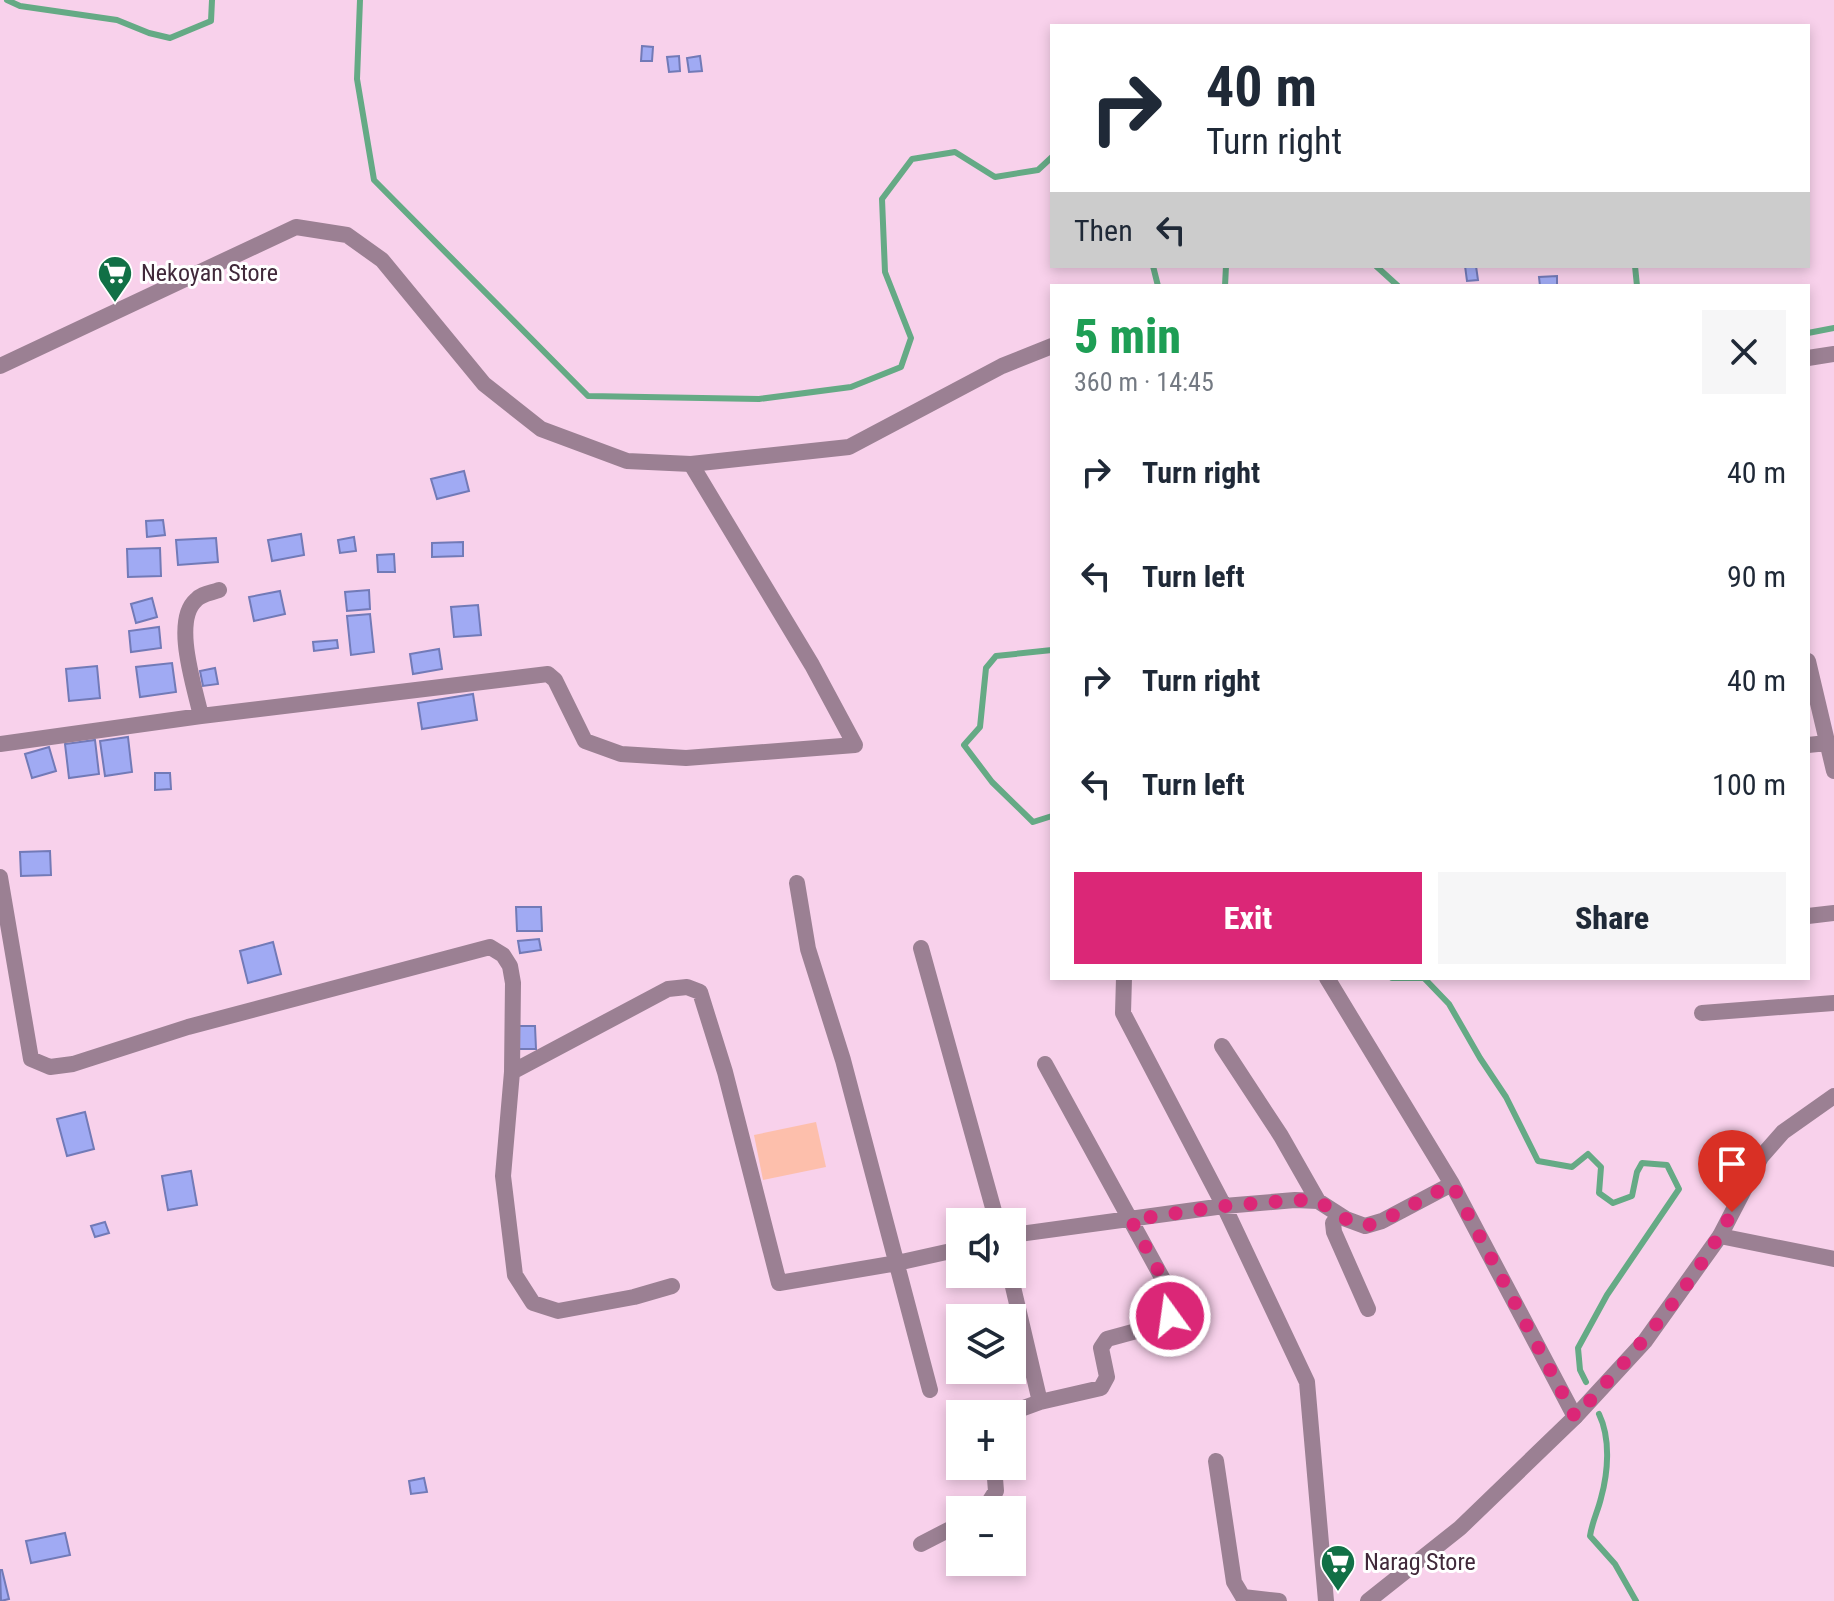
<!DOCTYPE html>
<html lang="en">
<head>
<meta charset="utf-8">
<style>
	:root { --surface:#fff; --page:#f6f6f7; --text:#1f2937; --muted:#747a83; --accent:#db2777 }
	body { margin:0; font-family:"Roboto Condensed",sans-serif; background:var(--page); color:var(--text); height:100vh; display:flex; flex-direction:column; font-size:30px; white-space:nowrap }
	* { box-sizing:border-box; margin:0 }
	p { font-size:26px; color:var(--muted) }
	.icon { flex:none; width:44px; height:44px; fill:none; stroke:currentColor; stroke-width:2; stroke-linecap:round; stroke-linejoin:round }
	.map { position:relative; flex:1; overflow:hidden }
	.panel { position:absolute; left:1050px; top:284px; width:760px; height:696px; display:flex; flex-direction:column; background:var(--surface); border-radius:0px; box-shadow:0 4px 12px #0003 }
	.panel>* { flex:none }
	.top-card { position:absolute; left:1050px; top:24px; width:760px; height:244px; border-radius:0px; box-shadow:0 4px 12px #0003; background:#fff; color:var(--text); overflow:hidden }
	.tools { position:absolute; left:946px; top:1208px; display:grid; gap:16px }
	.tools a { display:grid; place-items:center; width:80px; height:80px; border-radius:0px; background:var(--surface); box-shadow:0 4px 12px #0003; font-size:40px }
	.pin { position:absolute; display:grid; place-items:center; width:68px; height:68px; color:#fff; margin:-82px -34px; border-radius:50% 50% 50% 0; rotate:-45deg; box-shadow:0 0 8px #0007 }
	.pin .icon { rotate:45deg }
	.me { position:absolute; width:88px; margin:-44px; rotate:346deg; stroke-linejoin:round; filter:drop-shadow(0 0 6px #0008) }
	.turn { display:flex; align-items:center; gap:28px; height:168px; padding:0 24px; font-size:36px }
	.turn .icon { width:104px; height:104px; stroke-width:2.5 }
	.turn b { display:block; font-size:56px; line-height:68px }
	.then { display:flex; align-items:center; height:76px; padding:0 24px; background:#0003; gap:16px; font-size:30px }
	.round { display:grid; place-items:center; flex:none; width:84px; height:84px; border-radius:0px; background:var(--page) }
	.overview { display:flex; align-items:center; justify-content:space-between; height:136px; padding:0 24px }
	h1 { font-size:48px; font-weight:800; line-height:60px; color:#1e9e55 }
	.primary-button { display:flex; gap:16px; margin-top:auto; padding:16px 24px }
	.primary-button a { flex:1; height:92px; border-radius:0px; background:var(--accent); color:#fff; font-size:32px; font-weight:800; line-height:92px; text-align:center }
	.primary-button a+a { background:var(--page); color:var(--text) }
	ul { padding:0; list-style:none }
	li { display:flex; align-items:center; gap:24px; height:104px; padding:0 24px }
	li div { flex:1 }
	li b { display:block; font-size:30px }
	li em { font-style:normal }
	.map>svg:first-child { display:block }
</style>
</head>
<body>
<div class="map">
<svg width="1834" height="1601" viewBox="0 0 1834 1601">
	<rect width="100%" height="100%" fill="#f8d1eb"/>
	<path fill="#fdbfac" d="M816 1122 826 1167 763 1180 754 1135Z"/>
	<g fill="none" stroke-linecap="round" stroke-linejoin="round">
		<path stroke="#65aa85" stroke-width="6" d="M7 0 20 6 117 20 149 33 170 38 211 21 212 0
			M360 0 357 79 374 180 588 396 759 399 851 387 901 367 911 338 885 272 882 199 912 159 955 152 995 177 1038 170 1052 157
			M1153 266 1158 286
			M1376 266 1398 286
			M1635 266 1637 286
			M1225 286 1226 266
			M1808 333 1834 328
			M1052 650 996 656 986 668 980 727 964 745 992 782 1033 822 1052 816
			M1392 978H1424L1449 1004 1480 1058 1506 1097 1538 1161 1572 1167 1588 1154 1601 1167 1599 1193 1613 1203 1632 1196 1637 1172 1642 1163 1667 1165 1679 1189 1607 1295 1578 1348 1580 1370 1586 1382
			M1599 1414C1611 1439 1608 1473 1601 1498 1598 1511 1592 1522 1590 1536L1615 1564 1636 1601"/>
	</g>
	<path fill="#a0aaf3" stroke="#727ab7" stroke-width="2" d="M642 46 653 47 652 61H641Z
		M679 56 680 71 669 72 667 57Z
		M700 56 702 71 689 72 687 58Z
		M1465 266H1476L1478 280 1467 281Z
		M1557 276V286H1540L1539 277Z
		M464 471 469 491 437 499 431 479Z
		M163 520 165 535 147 537 146 521Z
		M301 534 304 555 272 561 268 540Z
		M354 537 356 551 340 553 338 540Z
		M216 538 218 562 178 565 176 540Z
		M463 542V556L432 557V543Z
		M160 548 161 576 128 577 127 549Z
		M394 554 395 572H378L377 555Z
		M369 590 370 609 347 611 345 592Z
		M280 591 285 614 254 621 249 597Z
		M152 598 157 617 136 623 131 604Z
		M478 605 481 635 454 637 451 607Z
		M370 614 374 652 351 655 347 616Z
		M159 627 161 648 131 652 129 631Z
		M337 640 338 648 314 651 313 642Z
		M439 649 442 669 413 674 410 654Z
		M172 663 176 692 140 697 136 667Z
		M97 666 100 698 69 701 66 669Z
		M215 668 218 684 203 686 200 671Z
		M473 694 477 720 422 729 418 703Z
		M128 737 132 772 105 776 100 741Z
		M95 740 99 774 69 778 65 744Z
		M49 747 56 771 32 778 25 754Z
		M155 773H170L171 789 155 790Z
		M50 851 51 875 21 876 20 852Z
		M516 907H541L542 931H517Z
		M539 939 541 950 520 953 518 941Z
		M273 942 281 974 248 983 240 951Z
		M515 1026H535L536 1049H516Z
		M85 1112 94 1149 67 1156 57 1119Z
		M191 1171 197 1205 168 1210 162 1176Z
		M105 1222 109 1233 95 1237 91 1226Z
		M424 1478 427 1492 411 1494 409 1481Z
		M65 1533 70 1555 31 1563 26 1541Z
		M0 1570H2L9 1599 1 1601Z"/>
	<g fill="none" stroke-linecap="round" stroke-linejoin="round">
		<path stroke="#9b8093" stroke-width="16" d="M1808 661 1834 771
			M201 716C195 688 172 621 196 600 201 594 211 593 219 590
			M0 744 201 716 548 674 555 680 585 741 621 754 686 758 855 745 812 665 691 464
			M1808 745 1827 743
			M0 877 31 1059 50 1067 73 1064 188 1027 490 947 503 955 510 966 513 983 512 1072 503 1176 515 1275 533 1303 558 1311 634 1297 672 1286
			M797 883 808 949 843 1060 930 1390
			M1808 916 1834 913
			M921 948 997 1222
			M1124 978 1123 1013 1224 1206 1307 1382 1326 1601
			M1327 978 1452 1184 1575 1417
			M1702 1013 1834 1003
			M1222 1046 1281 1136 1318 1201
			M512 1072 668 989 687 987 700 992 725 1072 779 1283 897 1263 960 1249
			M1340 1215 1333 1223 1334 1232 1368 1309
			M1012 1235 1224 1206 1295 1200 1318 1201 1346 1219 1365 1226 1382 1221 1452 1184
			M1720 1236 1834 1259
			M1010 1274 1040 1402
			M1007 1414 1040 1402 1101 1388 1107 1377 1101 1348 1107 1339 1140 1330 1170 1316 1171 1294 1045 1064
			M1216 1461 1234 1582 1243 1597 1279 1601
			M984 1510 996 1491 994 1466
			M921 1544 960 1524"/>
		<path stroke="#9b8093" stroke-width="16" d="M1808 358 1834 354
			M0 366 296 227 347 235 382 260 484 384 541 429 627 461 691 464 849 447 1002 366 1052 346
			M1368 1601 1460 1528 1575 1417 1645 1341 1720 1236 1761 1157 1783 1132 1834 1096"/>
	</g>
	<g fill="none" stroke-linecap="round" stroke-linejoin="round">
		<path stroke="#db2777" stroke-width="14" stroke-dasharray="0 25.2" d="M1170 1316 1171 1294 1131 1220 1224 1206 1295 1200 1318 1201 1346 1219 1365 1226 1382 1221 1452 1184 1575 1417C1634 1353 1692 1288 1732 1212"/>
	</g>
	<defs>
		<g id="supermarket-pin" transform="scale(1.8)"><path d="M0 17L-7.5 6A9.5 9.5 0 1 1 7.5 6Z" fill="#117046" stroke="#fff"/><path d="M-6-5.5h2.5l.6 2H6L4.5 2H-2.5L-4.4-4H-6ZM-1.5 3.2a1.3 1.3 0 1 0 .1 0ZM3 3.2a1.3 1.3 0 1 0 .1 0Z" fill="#fff"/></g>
	</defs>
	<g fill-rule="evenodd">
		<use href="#supermarket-pin" x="115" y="273"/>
		<use href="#supermarket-pin" x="1338" y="1562"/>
	</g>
	<g text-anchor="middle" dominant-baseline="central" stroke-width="6" stroke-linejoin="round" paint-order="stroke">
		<g font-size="24" fill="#41293a" stroke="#fff" text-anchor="start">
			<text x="141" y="273">Nekoyan Store</text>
			<text x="1364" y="1562">Narag Store</text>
		</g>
	</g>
</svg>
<div class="tools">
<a><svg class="icon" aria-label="sound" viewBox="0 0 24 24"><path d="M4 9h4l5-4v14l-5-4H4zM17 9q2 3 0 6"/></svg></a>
<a><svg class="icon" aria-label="layers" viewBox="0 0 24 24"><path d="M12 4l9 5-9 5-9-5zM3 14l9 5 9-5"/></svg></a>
<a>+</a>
<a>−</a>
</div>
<div class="pin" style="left:1732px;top:1212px;background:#d93025"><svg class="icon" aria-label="arrive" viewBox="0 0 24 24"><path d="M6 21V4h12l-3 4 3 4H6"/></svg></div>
<svg class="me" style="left:1170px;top:1316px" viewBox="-20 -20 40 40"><circle r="17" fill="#db2777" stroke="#fff" stroke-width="3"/><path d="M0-11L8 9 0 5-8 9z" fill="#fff"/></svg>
<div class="top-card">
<div class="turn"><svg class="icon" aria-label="right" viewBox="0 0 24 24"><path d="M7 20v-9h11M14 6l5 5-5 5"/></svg><div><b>40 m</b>Turn right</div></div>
<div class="then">Then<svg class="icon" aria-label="left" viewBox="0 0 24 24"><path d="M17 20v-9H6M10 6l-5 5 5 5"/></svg></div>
</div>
<section class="panel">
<div class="overview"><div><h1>5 min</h1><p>360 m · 14:45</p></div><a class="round"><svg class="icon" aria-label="close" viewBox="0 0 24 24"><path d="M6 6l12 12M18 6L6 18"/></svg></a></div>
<ul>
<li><svg class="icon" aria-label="right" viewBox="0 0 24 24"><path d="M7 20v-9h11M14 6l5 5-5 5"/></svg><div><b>Turn right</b></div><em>40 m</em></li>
<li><svg class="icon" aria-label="left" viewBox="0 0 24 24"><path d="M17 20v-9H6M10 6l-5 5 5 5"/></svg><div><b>Turn left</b></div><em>90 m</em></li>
<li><svg class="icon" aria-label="right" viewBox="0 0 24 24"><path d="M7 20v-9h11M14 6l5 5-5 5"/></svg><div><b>Turn right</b></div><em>40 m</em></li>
<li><svg class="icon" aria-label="left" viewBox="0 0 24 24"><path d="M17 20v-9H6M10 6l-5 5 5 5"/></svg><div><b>Turn left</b></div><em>100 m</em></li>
</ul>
<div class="primary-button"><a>Exit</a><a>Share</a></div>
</section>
</div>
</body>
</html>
